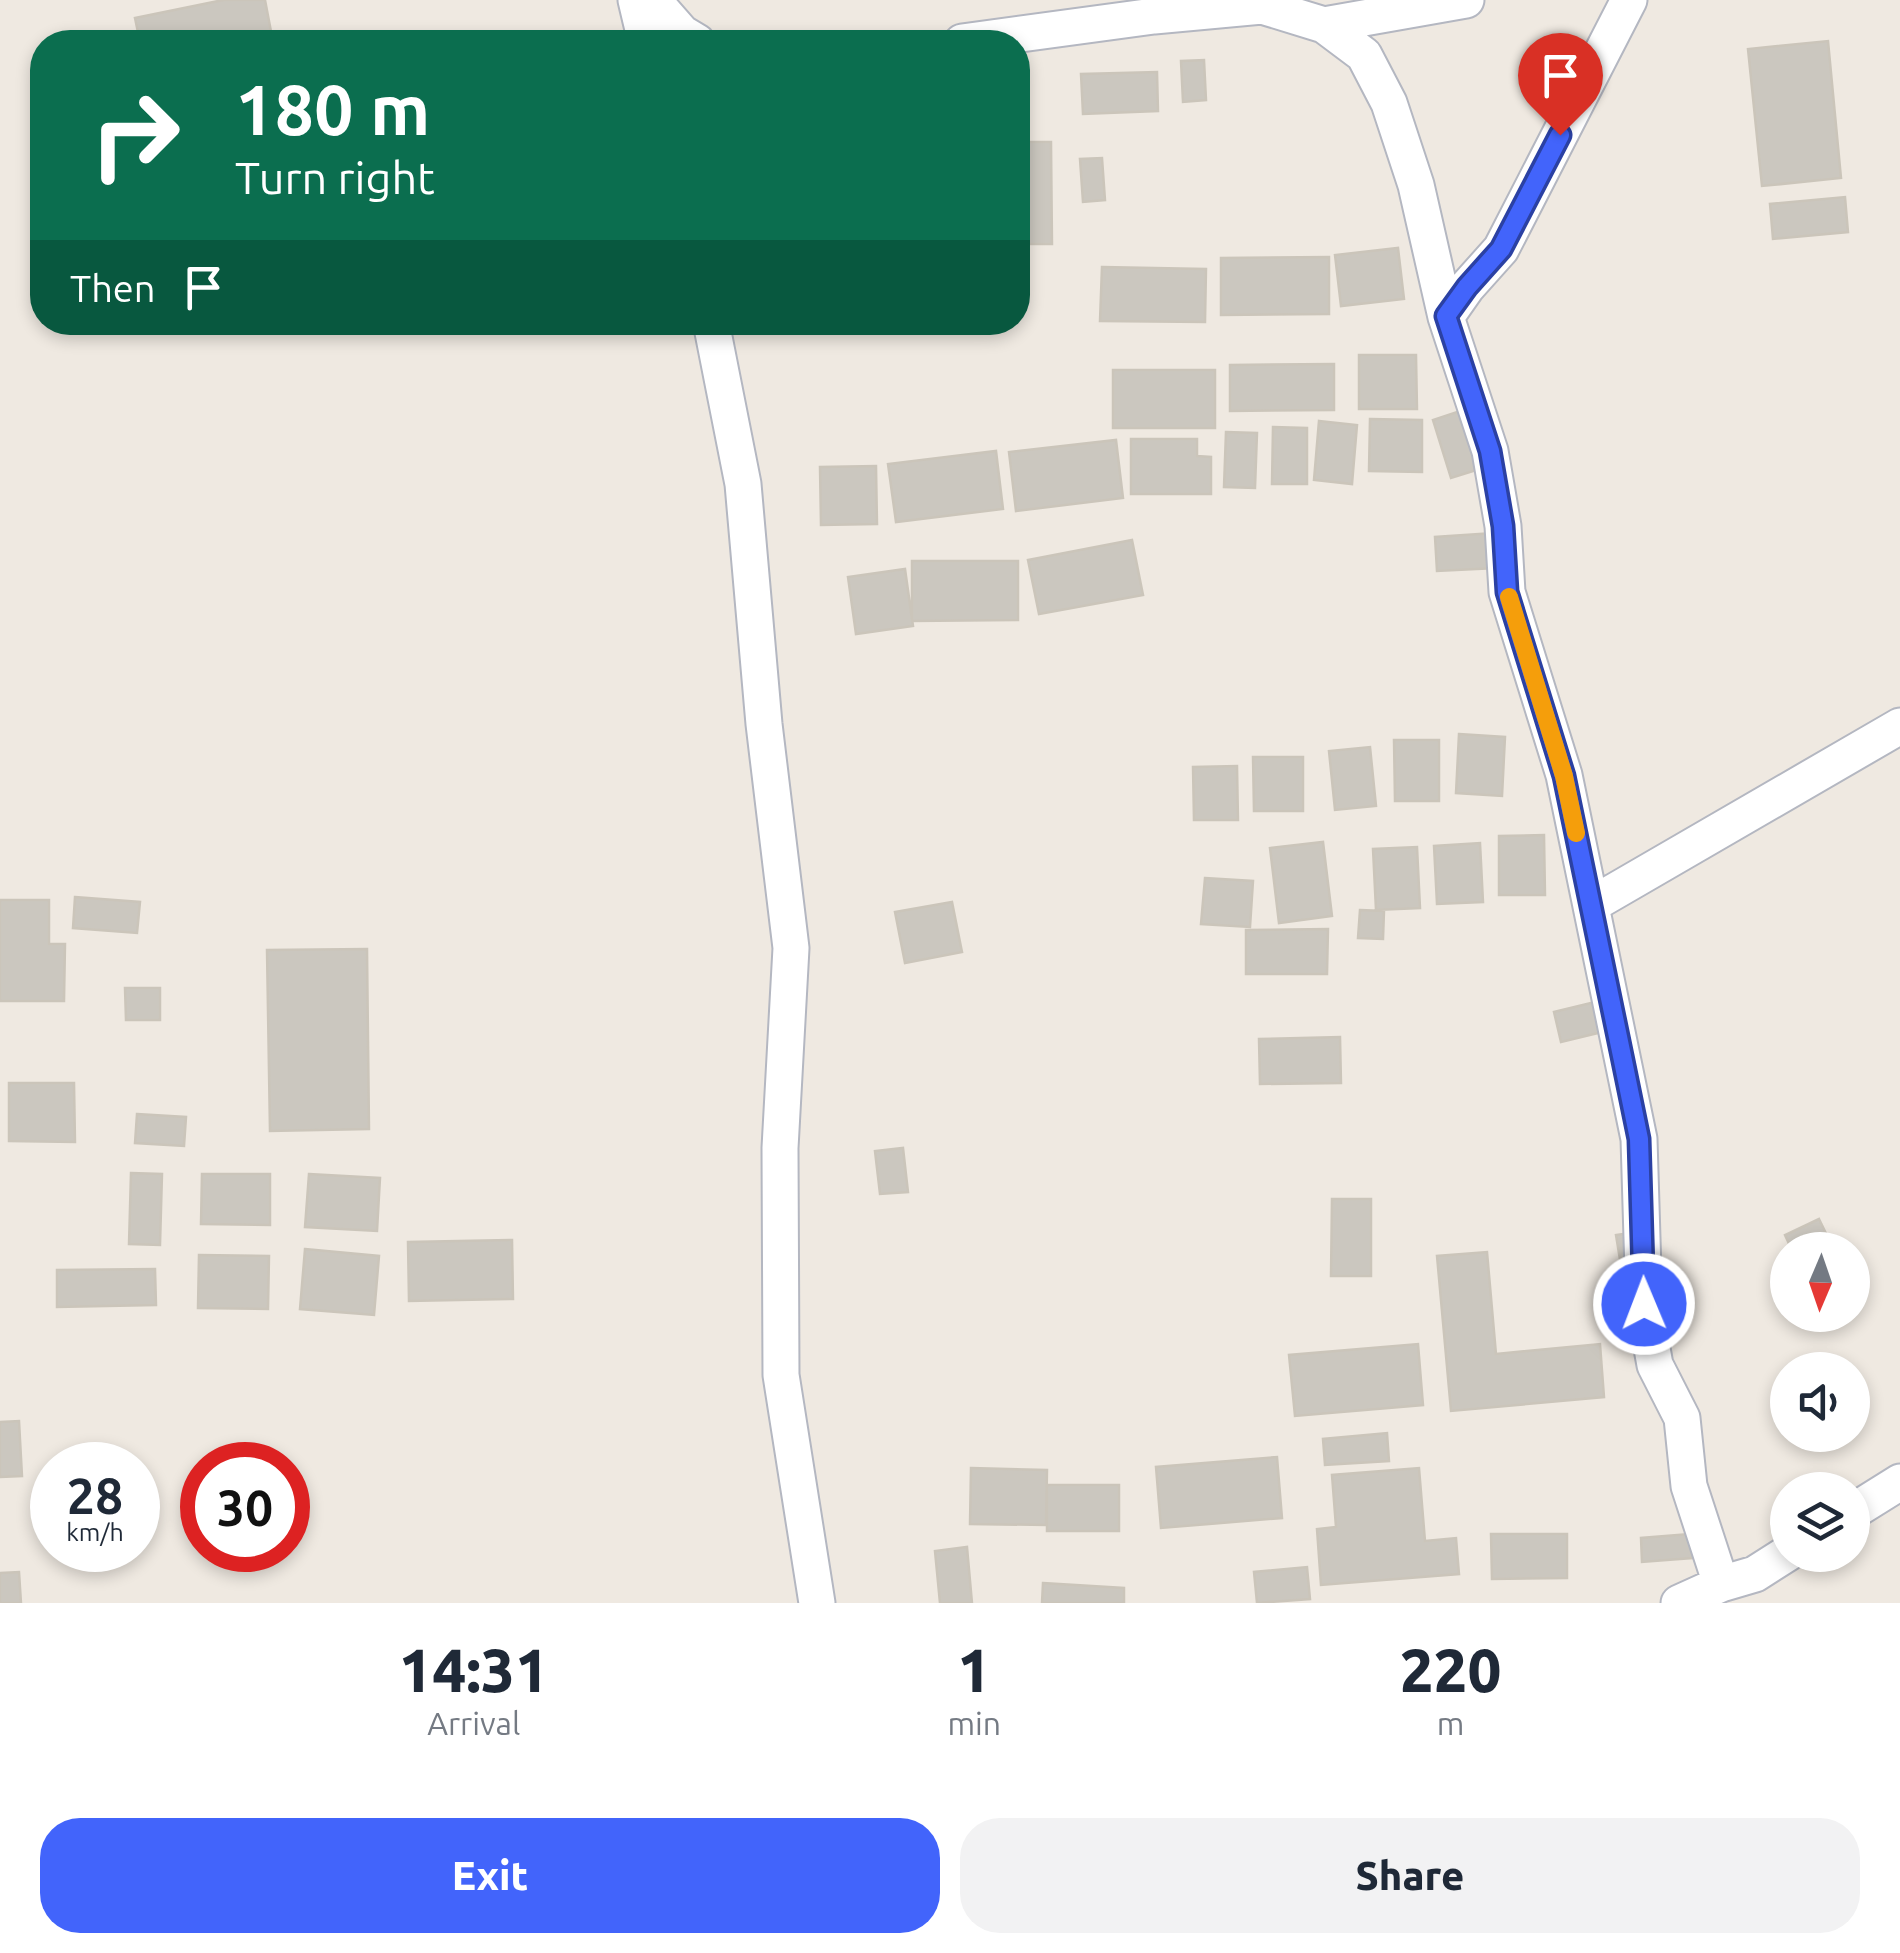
<!DOCTYPE html>
<html lang="en">
<head>
<meta charset="utf-8">
<style>
	:root { --surface:#fff; --page:#f2f2f3; --text:#1f2937; --muted:#747a83; --accent:#4264fb }
	body { margin:0; font-family:Ubuntu,sans-serif; background:var(--page); color:var(--text); height:100vh; display:flex; flex-direction:column; font-size:38px; white-space:nowrap }
	* { box-sizing:border-box; margin:0 }
	p { font-size:32px; color:var(--muted) }
	.icon { flex:none; width:55px; height:55px; fill:none; stroke:currentColor; stroke-width:2; stroke-linecap:round; stroke-linejoin:round }
	.map { position:relative; height:1603px; overflow:hidden }
	.details { display:flex; flex-direction:column; background:var(--surface); flex:1 }
	.details>* { flex:none }
	.hud { position:absolute; left:30px; top:30px; width:1000px; height:305px; border-radius:40px; box-shadow:0 5px 15px #0003; background:#0b6e4f; color:#fff; overflow:hidden }
	.needle { width:65px; rotate:182deg }
	.controls { position:absolute; left:1770px; top:1232px; display:grid; gap:20px }
	.controls a { display:grid; place-items:center; width:100px; height:100px; border-radius:50%; background:var(--surface); box-shadow:0 5px 15px #0003; font-size:50px }
	.speed { position:absolute; left:30px; top:1442px; display:flex; gap:20px; font-size:50px; font-weight:700; text-align:center }
	.speed>* { display:grid; place-content:center; width:130px; height:130px; border-radius:50%; background:var(--surface); box-shadow:0 5px 15px #0003; line-height:1 }
	.speed small { font-size:25px; font-weight:400 }
	.speed .limit { border:15px solid #d22; background:#fff; color:#111 }
	.pin { position:absolute; display:grid; place-items:center; width:85px; height:85px; color:#fff; margin:-102px -42px; border-radius:50% 50% 50% 0; rotate:-45deg; box-shadow:0 0 10px #0007 }
	.pin .icon { rotate:45deg }
	.me { position:absolute; width:110px; margin:-55px; rotate:359deg; stroke-linejoin:round; filter:drop-shadow(0 0 8px #0008) }
	.turn { display:flex; align-items:center; gap:35px; height:210px; padding:0 40px; font-size:45px }
	.turn .icon { width:130px; height:130px; stroke-width:2.5 }
	.turn b { display:block; font-size:70px; line-height:85px }
	.then { display:flex; align-items:center; height:95px; padding:0 40px; background:#0003; gap:20px; font-size:38px }
	.eta { display:flex; justify-content:space-evenly; align-items:center; height:170px; text-align:center }
	.eta b { font-size:60px; font-weight:800; line-height:70px }
	.button { display:flex; gap:20px; margin-top:auto; padding:20px 40px }
	.button a { flex:1; height:115px; border-radius:40px; background:var(--accent); color:#fff; font-size:40px; font-weight:800; line-height:115px; text-align:center }
	.button a+a { background:var(--page); color:var(--text) }
	.map>svg:first-child { display:block }
</style>
</head>
<body>
<div class="map">
<svg width="1900" height="1603" viewBox="0 0 1900 1603">
	<rect width="100%" height="100%" fill="#efe9e1"/>
	<path fill="#cbc7bf" stroke="#cbc5ba" stroke-width="2.5" d="M223 0H265L273 42H140L135 18Z
		M1828 41 1841 178 1762 186 1748 49Z
		M1204 60 1206 100 1183 102 1181 61Z
		M1157 72 1158 111 1083 114 1081 74Z
		M1018 142H1051L1052 244H1018Z
		M1102 158 1105 200 1083 202 1080 159Z
		M1845 197 1848 232 1773 239 1770 204Z
		M1398 248 1404 299 1341 306 1335 255Z
		M1329 257V314L1221 315V258Z
		M1102 267 1206 269 1205 322 1100 321Z
		M1359 355H1416L1417 409H1359Z
		M1334 364V410L1230 411V365Z
		M1113 370H1215V428H1113Z
		M1463 410 1483 468 1451 478 1433 420Z
		M1370 419 1422 420V472L1369 471Z
		M1319 421 1357 425 1352 484 1314 480Z
		M1273 427 1307 428V484H1272Z
		M1226 432 1257 433 1255 488 1224 487Z
		M1131 439H1197V456L1211 457V494H1131Z
		M1116 440 1123 498 1016 511 1009 452Z
		M996 451 1003 509 896 522 888 464Z
		M876 466 877 524 821 525 820 467Z
		M1493 533 1496 568 1437 571 1435 537Z
		M1132 540 1143 595 1039 614 1028 560Z
		M912 561H1018V620L912 621Z
		M905 569 913 626 856 634 848 577Z
		M1459 734 1505 737 1502 796 1456 793Z
		M1394 740H1439V801H1395Z
		M1370 747 1376 806 1335 810 1329 751Z
		M1253 757H1303V811H1254Z
		M1237 766 1238 820H1194L1193 767Z
		M1544 835 1545 895H1499V836Z
		M1323 842 1332 916 1279 923 1270 848Z
		M1480 843 1483 902 1437 904 1434 846Z
		M1417 847 1420 908 1376 910 1373 849Z
		M1205 878 1253 881 1250 927 1201 924Z
		M75 897 140 902 137 933 73 928Z
		M0 900H49V944H65L64 1001H0Z
		M952 902 962 952 905 963 895 912Z
		M1360 910 1384 911 1383 939 1358 938Z
		M1328 929 1327 974H1246V930Z
		M367 949 369 1129 270 1131 267 950Z
		M125 988H160V1020H126Z
		M1595 1002 1602 1032 1561 1042 1554 1012Z
		M1340 1037 1341 1083 1260 1084 1259 1039Z
		M9 1083H74L75 1142 9 1141Z
		M137 1114 186 1117 184 1146 135 1143Z
		M903 1148 908 1192 880 1194 875 1151Z
		M131 1173 162 1174 160 1245 129 1244Z
		M202 1174H270V1225L201 1224Z
		M309 1174 380 1178 377 1231 305 1227Z
		M1332 1199H1371V1276H1331Z
		M1819 1219 1834 1250H1792L1785 1235Z
		M1644 1231 1649 1268 1622 1272 1616 1235Z
		M512 1240 513 1299 409 1301 408 1242Z
		M305 1249 379 1256 374 1315 300 1309Z
		M1487 1252 1496 1354 1600 1344 1604 1397 1451 1411 1437 1256Z
		M199 1255 269 1256 268 1309 198 1308Z
		M155 1269 156 1305 57 1307V1270Z
		M1418 1344 1423 1405 1295 1416 1289 1355Z
		M19 1421 22 1476 0 1477V1422Z
		M1387 1433 1389 1461 1325 1465 1323 1439Z
		M1277 1457 1282 1518 1161 1528 1156 1467Z
		M971 1468 1047 1470 1046 1525 970 1524Z
		M1419 1468 1425 1541 1456 1538 1459 1574 1321 1585 1317 1529 1336 1527 1332 1475Z
		M1047 1485H1119V1531H1047Z
		M1491 1534H1567V1578L1492 1579Z
		M1689 1534 1692 1558 1642 1562 1641 1538Z
		M967 1547 972 1603H940L935 1551Z
		M1307 1567 1310 1599 1257 1603 1254 1572Z
		M19 1572 21 1603H0V1573Z
		M1043 1583 1124 1588V1603H1042Z"/>
	<g fill="none" stroke-linecap="round" stroke-linejoin="round">
		<g stroke="#b4b7c1" stroke-width="39">
			<path id="minor" d="M636 0 646 42
				M653 0 682 33 697 42
				M1324 25 1466 0
				M962 42 1154 16 1262 6 1324 25 1364 55 1389 103 1416 185 1446 317 1490 451 1503 526 1507 592 1564 775 1639 1139 1644 1304 1655 1365 1682 1418 1689 1486 1721 1584
				M1446 317 1467 287 1501 249 1629 0
				M711 322 743 484 764 724 791 948 780 1148 781 1375 817 1603
				M1591 905 1900 726
				M1852 1512 1900 1482
				M1679 1603 1721 1584 1755 1574 1788 1553"/>
		</g>
		<use href="#minor" stroke="#fff" stroke-width="35"/>
	</g>
	<g fill="none" stroke-linecap="round" stroke-linejoin="round">
		<g stroke="#2b41a3" stroke-width="25">
			<path id="route" d="M1560 135 1501 249 1467 287 1446 316 1490 451 1503 526 1507 592 1564 776 1622 1056 1639 1139 1644 1304"/>
		</g>
		<use href="#route" stroke="#4264fb" stroke-width="18"/>
		<path stroke="#f59e0b" stroke-width="18" d="M1509 597 1564 776 1576 833"/>
	</g>
</svg>
<div class="controls">
<a><svg class="needle" viewBox="-14 -14 28 28"><path d="M0-13l5 13h-10z" fill="#e53935"/><path d="M0 13l5-13h-10z" fill="#747a83"/></svg></a>
<a><svg class="icon" aria-label="sound" viewBox="0 0 24 24"><path d="M4 9h4l5-4v14l-5-4H4zM17 9q2 3 0 6"/></svg></a>
<a><svg class="icon" aria-label="layers" viewBox="0 0 24 24"><path d="M12 4l9 5-9 5-9-5zM3 14l9 5 9-5"/></svg></a>
</div>
<div class="speed"><div>28<small>km/h</small></div><div class="limit">30</div></div>
<div class="pin" style="left:1560px;top:135px;background:#d93025"><svg class="icon" aria-label="arrive" viewBox="0 0 24 24"><path d="M6 21V4h12l-3 4 3 4H6"/></svg></div>
<svg class="me" style="left:1644px;top:1304px" viewBox="-20 -20 40 40"><circle r="17" fill="#4264fb" stroke="#fff" stroke-width="3"/><path d="M0-11L8 9 0 5-8 9z" fill="#fff"/></svg>
<div class="hud">
<div class="turn"><svg class="icon" aria-label="right" viewBox="0 0 24 24"><path d="M7 20v-9h11M14 6l5 5-5 5"/></svg><div><b>180 m</b>Turn right</div></div>
<div class="then">Then<svg class="icon" aria-label="arrive" viewBox="0 0 24 24"><path d="M6 21V4h12l-3 4 3 4H6"/></svg></div>
</div>
</div>
<section class="details">
<div class="eta">
<div><b>14:31</b><p>Arrival</p></div>
<div><b>1</b><p>min</p></div>
<div><b>220</b><p>m</p></div>
</div>
<div class="button"><a>Exit</a><a>Share</a></div>
</section>
</body>
</html>
